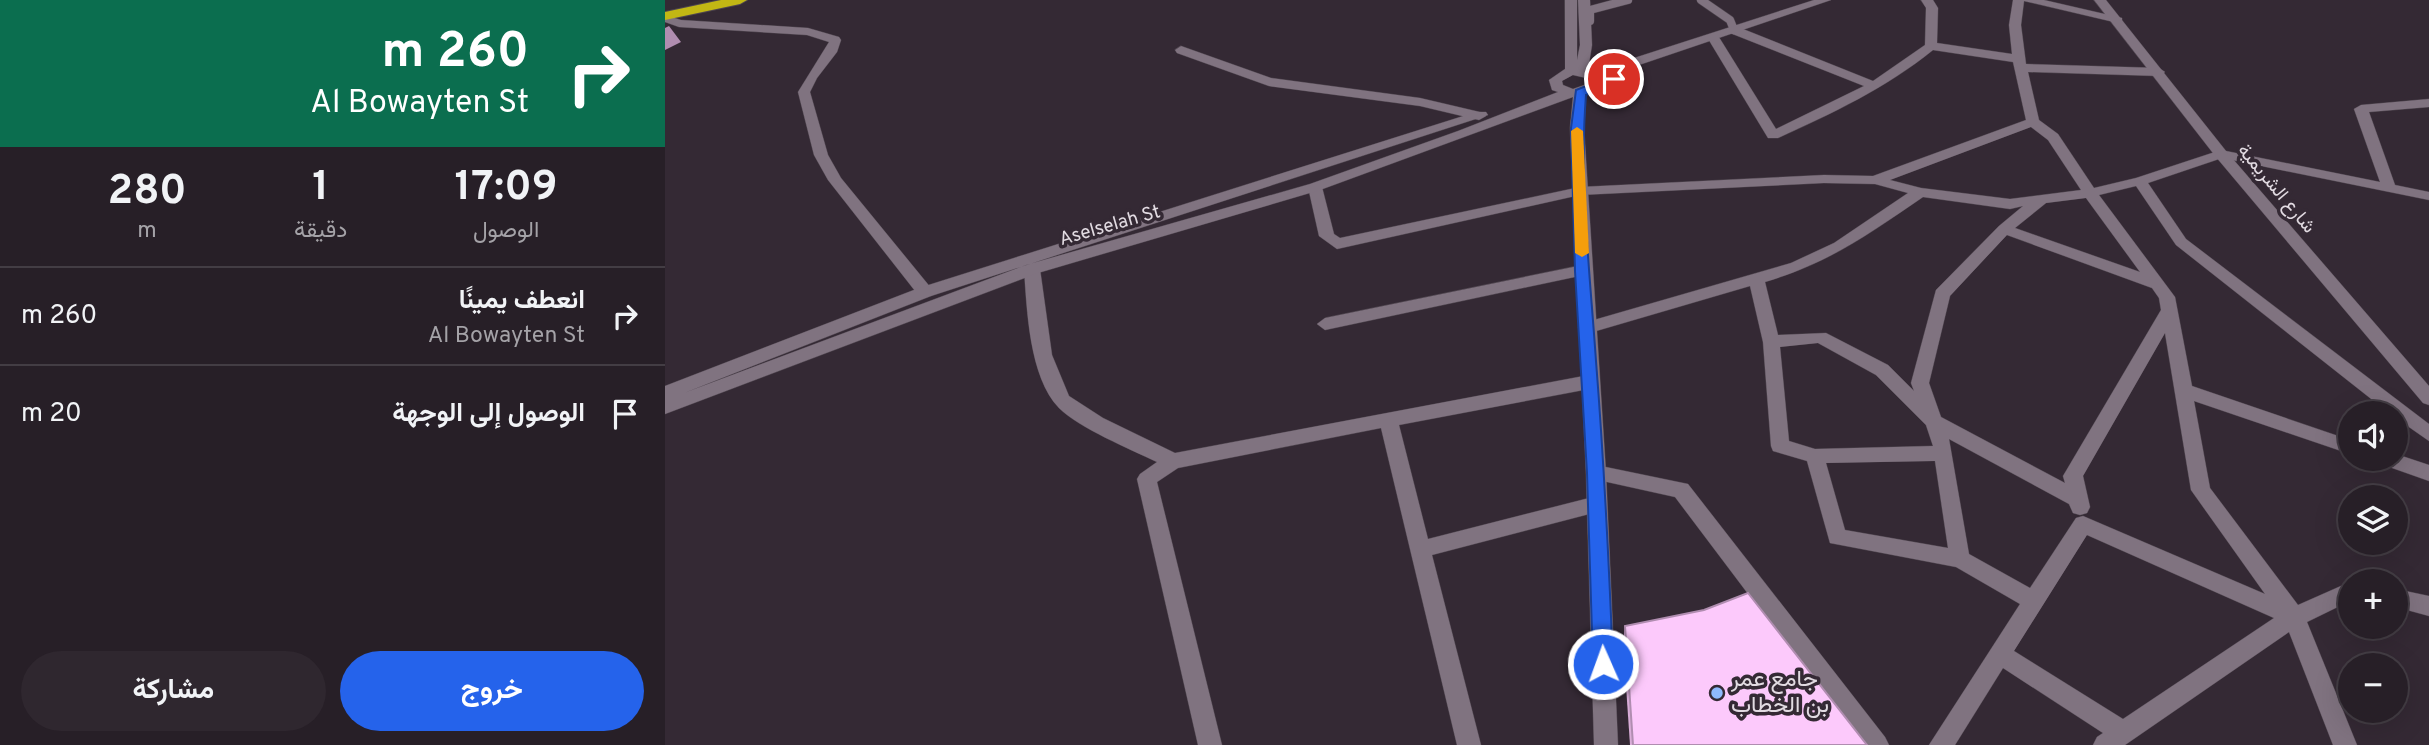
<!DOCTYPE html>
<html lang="ar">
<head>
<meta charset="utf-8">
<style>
	:root { --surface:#271f27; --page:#2f272f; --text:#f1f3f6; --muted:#a4a2a7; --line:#433d44; --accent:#2563eb }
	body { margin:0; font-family:Overpass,Vazirmatn,sans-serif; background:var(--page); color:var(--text); direction:rtl; height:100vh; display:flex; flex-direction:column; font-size:26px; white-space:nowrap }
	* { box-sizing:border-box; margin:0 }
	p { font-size:23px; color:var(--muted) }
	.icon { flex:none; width:38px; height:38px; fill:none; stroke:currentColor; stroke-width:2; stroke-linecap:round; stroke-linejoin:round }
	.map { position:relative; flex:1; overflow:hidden; direction:ltr }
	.drawer { display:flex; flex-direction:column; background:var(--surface); width:665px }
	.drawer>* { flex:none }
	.guide { background:#0b6e4f; color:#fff; overflow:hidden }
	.fabs { position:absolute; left:1673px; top:401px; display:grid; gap:14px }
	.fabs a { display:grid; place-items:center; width:70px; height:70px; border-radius:50%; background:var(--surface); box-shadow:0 7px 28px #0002,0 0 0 2px var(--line); font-size:35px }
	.pin { position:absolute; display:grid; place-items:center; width:60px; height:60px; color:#fff; margin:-30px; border:4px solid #fff; border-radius:50%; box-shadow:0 2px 7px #0007 }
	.me { position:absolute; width:77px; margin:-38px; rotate:358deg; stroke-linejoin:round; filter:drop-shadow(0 0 5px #0008) }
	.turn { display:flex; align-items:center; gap:24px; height:147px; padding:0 21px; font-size:32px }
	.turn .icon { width:91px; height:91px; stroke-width:2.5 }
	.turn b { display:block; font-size:49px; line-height:60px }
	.eta { display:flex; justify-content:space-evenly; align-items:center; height:119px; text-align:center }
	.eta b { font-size:42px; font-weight:700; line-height:49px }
	.button { display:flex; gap:14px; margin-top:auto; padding:14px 21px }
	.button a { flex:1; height:80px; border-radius:42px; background:var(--accent); color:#fff; font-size:28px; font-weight:700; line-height:80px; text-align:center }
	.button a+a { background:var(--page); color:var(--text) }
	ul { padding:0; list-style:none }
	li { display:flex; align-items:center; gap:21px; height:98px; padding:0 21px; border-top:2px solid var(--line) }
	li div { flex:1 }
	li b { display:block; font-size:26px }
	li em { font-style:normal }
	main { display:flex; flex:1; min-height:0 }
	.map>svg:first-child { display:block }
</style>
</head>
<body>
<main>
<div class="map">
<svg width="1764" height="745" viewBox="0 0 1764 745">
	<rect width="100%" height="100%" fill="#342934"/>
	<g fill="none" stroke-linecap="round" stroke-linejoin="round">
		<g stroke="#4f464f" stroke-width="9">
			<path id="lane" d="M1036 0 1065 20 1069 30
				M925 21V10L963 0"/>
		</g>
		<g stroke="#4f464f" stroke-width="1">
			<path id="street" d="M1256 0H1268L1273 8 1272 43 1347 54 1344 25 1348 0H1379L1457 18V22L1453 23 1359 1 1356 25 1361 64 1494 68 1500 72 1494 76 1363 72 1374 120 1393 134 1429 188 1471 178 1556 150 1715 182 1689 109 1696 105 1764 99V107L1704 112 1730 185 1764 192V200L1557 158 1483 183 1521 239 1764 424V441L1731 418V413H1724L1511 245 1471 186 1434 195 1510 297 1527 386 1685 440V454L1529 401 1545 488 1633 605 1685 582V601L1642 622 1692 745H1668L1624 632 1460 745H1428L1432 737 1438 733 1338 668 1290 745H1264L1355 604 1291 567 1165 543 1142 461 1108 451 1106 446 1098 342 1085 286 921 334 913 328 915 324 1126 263 1169 243 1243 193 1210 184 1159 183 915 195 672 249 654 236 643 187 650 183 657 187 669 234 675 238 915 187 1159 175 1208 176 1361 120 1348 62 1268 50C1221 88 1168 113 1113 138H1103L1042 37 1052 34 1111 129 1199 86 1065 33V27H1073L1208 81 1260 45 1261 8ZM1366 127 1383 140 1416 190 1345 199 1256 188 1225 180ZM1258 197 1345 209 1358 206 1334 226 1271 290 1246 383 1249 391 1223 365 1161 333 1113 335 1100 282C1166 262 1202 235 1258 197ZM1421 198 1475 272 1350 228 1381 203ZM1342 235 1487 288 1494 298 1496 310 1401 471 1398 476 1400 483 1276 417 1264 383 1285 296ZM1500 333 1526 490 1600 594 1418 516 1411 518 1365 588 1304 554 1284 439 1404 504 1408 513 1415 515 1422 513 1425 507 1418 476ZM1153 343 1211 375 1261 425 1268 446 1150 449 1124 441 1115 347ZM1270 461 1283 548 1180 530 1161 463ZM1422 535 1609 618 1458 719 1349 651Z
				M0 15 16 20 143 28 174 37 176 40 172 52 152 78 145 92 163 155 176 178 266 288 268 292 266 296H254L163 180 149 155 133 92 164 42 142 35 14 27 0 22Z
				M516 46 606 78 755 98 819 113 821 116 814 120 755 106 604 86 512 53 510 50Z
				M367 264 375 269 387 355 404 396 438 418 510 453 924 375 930 377 933 382 930 387 924 389 734 425 763 539 932 496 939 498 942 504 939 510 932 512 767 555 816 745H792L716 428 513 468 492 482 557 745H533L472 479 475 474 492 462C465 449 414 428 394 408 364 377 362 309 359 269Z
				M918 265 926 270 924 274 660 330 652 324 660 318Z
				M1731 454 1764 465V481L1713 463 1711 458H1731Z
				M931 465 1023 484 1220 737 1224 745H1197L1010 497 924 478 921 473 924 468Z
				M1731 589 1764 596V616L1731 607Z"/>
		</g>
		<g stroke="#4f464f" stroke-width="1">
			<path id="secondary" d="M900 0H912V60L915 45 913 0H925L927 45 923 70 966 59 1149 0H1166L974 65 933 75 934 80 961 70 967 74 921 93 919 128 941 473 953 745H929L921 473 905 128 908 97 655 190 373 273 0 414V400L2 399 0 400V386L254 288 811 112H821L823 115 266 296 19 393 361 265 645 184 793 131 893 92 887 90 884 80 900 69ZM908 75 921 78 922 84 908 89 898 85 897 81Z
				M1429 0H1441L1561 151 1764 386V405L1758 403 1551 157Z"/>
		</g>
		<g stroke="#4f464f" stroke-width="2">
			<path id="highway" d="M56 0H82L75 4 0 20V12Z"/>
		</g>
		<use href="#lane" stroke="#807380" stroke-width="8"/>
		<use href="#street" fill="#807380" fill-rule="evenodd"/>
		<use href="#secondary" fill="#807380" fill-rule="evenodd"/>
		<use href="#highway" fill="#c2b714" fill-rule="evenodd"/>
	</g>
	<path fill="#d9add8" d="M960 626 1202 745H965L958 642Z"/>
	<path fill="#b08db0" d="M4 26 16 42 0 50V28Z"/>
	<path fill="#fcc9fb" stroke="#b08db0" stroke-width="2" d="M1083 593 1202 745H968L960 626 1039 610Z"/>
	<path fill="#2563eb" stroke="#184099" stroke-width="2" d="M949 75 955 79 953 81 921 95C914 182 925 273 931 361 939 462 944 563 948 664L945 671 938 674 931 671 928 664 922 473 910 271 906 128 911 90Z"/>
	<path fill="#f59e0b" d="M912 127 918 131 924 253 917 257 910 253 906 131Z"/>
	<circle fill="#8eb9fc" stroke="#342934" stroke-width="2.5" cx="1052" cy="693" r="7"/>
	<g text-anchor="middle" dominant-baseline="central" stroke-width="7" stroke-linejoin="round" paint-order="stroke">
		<g font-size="19" fill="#e2dbe2" stroke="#342934">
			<text transform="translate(1611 189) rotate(50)">شارع الشريمية</text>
			<text transform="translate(445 226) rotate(-16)">Aselselah St</text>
		</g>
		<g font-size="23" fill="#e2dbe2" stroke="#342934" text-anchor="start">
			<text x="1066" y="680">جامع عمر<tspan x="1066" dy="26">بن الخطاب</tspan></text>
		</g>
	</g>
</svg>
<div class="fabs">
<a><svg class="icon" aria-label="sound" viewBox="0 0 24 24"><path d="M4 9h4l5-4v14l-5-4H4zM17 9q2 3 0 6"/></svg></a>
<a><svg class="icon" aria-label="layers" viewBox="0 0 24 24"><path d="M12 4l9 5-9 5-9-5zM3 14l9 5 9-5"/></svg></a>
<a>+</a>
<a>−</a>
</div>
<div class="pin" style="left:949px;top:79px;background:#d93025"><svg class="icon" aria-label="arrive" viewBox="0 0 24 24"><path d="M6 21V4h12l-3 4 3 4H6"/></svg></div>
<svg class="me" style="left:938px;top:664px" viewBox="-20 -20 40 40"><circle r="17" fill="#2563eb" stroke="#fff" stroke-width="3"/><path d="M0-11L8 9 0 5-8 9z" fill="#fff"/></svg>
</div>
<section class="drawer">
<div class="guide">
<div class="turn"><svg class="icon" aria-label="right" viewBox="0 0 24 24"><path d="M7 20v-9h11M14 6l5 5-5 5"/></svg><div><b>260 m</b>Al Bowayten St</div></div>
</div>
<div class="eta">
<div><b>17:09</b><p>الوصول</p></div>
<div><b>1</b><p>دقيقة</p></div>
<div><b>280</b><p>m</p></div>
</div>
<ul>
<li><svg class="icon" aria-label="right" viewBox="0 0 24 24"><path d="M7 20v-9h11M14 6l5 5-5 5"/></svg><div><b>انعطف يمينًا</b><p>Al Bowayten St</p></div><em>260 m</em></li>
<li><svg class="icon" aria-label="arrive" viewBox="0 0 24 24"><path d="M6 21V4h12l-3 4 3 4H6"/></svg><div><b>الوصول إلى الوجهة</b></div><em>20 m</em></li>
</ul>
<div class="button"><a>خروج</a><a>مشاركة</a></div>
</section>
</main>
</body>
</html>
